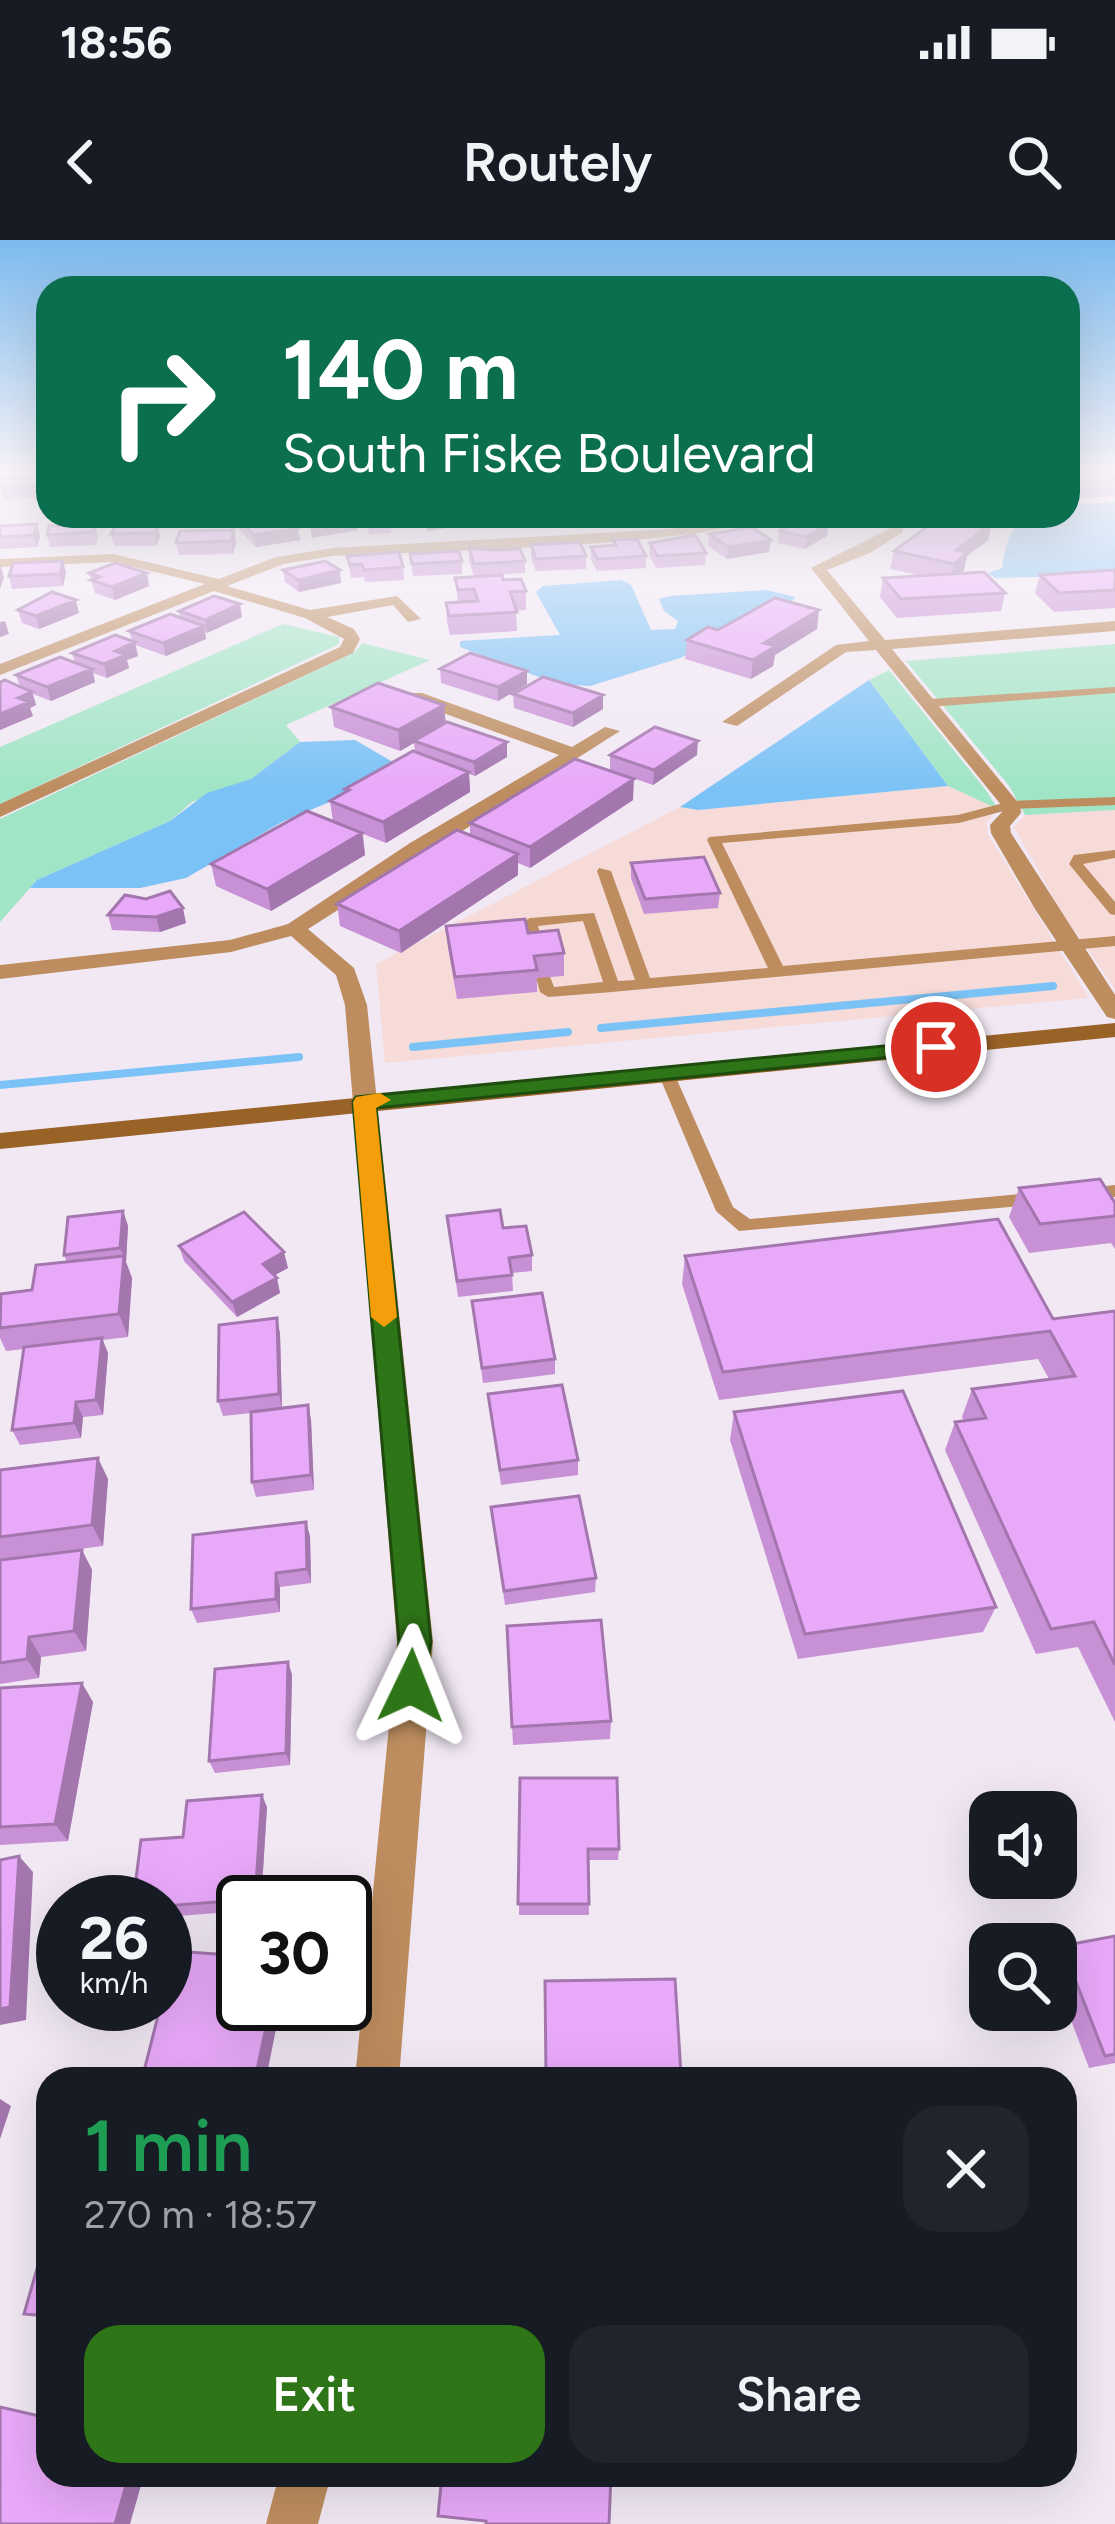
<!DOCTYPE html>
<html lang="en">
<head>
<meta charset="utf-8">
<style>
	:root { --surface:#171b24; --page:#20242c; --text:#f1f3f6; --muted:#9ea1a6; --accent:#2e7517 }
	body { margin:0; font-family:Figtree,sans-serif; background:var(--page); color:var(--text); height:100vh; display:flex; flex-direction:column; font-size:45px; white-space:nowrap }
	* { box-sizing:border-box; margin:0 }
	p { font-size:39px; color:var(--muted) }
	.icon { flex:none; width:66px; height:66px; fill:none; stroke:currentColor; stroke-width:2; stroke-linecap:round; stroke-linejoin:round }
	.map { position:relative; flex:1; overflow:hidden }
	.panel { position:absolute; left:36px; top:1827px; width:1041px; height:420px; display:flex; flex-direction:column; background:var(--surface); border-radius:36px; box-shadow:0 12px 48px #0002 }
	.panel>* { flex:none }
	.top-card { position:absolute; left:36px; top:36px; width:1044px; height:252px; border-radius:36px; box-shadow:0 12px 48px #0002; background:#0b6e4f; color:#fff; overflow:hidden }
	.tools { position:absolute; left:969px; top:1551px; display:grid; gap:24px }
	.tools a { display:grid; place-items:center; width:108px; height:108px; border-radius:24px; background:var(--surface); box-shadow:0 12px 48px #0002; font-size:60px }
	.speed { position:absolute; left:36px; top:1635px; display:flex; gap:24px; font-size:60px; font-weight:700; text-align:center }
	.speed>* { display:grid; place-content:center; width:156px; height:156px; border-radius:50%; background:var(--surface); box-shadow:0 12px 48px #0002; line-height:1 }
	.speed small { font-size:30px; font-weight:400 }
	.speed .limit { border:6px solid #111; border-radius:18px; background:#fff; color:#111 }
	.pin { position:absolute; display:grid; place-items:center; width:102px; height:102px; color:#fff; margin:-51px; border:6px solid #fff; border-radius:50%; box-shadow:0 3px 12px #0007 }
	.me { position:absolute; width:132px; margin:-66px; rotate:2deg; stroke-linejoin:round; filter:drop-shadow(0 0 9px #0008) }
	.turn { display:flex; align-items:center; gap:42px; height:252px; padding:0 48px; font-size:54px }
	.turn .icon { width:156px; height:156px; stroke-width:2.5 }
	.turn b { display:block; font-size:84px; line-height:102px }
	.round { display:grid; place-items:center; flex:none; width:126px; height:126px; border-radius:36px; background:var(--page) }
	.headline { display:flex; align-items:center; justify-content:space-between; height:204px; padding:0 48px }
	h1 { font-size:72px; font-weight:600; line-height:90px; color:#1e9e55 }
	.action { display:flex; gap:24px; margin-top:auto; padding:24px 48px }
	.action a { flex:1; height:138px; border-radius:36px; background:var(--accent); color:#fff; font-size:48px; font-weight:600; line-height:138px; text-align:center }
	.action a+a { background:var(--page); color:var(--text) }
	.status { display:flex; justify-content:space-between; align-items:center; height:84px; padding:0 60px; background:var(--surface); direction:ltr }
	.status svg { height:33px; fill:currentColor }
	header { display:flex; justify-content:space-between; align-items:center; height:156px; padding:0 48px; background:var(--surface); font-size:54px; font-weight:600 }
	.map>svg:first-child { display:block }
</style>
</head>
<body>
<div class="status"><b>18:56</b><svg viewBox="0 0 49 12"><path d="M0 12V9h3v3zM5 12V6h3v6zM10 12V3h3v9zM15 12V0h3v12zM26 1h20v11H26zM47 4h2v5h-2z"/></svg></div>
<header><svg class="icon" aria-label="back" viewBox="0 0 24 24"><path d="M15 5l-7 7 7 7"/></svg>Routely<svg class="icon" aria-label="search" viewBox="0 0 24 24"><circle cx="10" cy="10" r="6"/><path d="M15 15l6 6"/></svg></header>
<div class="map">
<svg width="1115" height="2284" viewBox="0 0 1115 2284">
	<rect width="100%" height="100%" fill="#f1e8f4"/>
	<path fill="#f6dbd9" d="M948 546 998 569 987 582V593L1089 758 385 823 376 724 680 567 698 570Z
		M1115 570V749L1059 668 1014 587 1025 575Z"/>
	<path fill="#a0e5c5" d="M283 384 339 397V404L0 564V507Z
		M362 403 430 420 286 485 300 502 251 539 192 562 170 581 37 640 0 682V579L355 412Z
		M1115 404V570L1025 575 1010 547 906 421Z
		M889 430 985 549 998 569 948 546 869 440Z"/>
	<path fill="#7bc2f6" d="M1115 262V335L995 338 988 333 1002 328C1010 277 1020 276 1068 276V265Z
		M621 340 631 345 651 390 675 389 678 381 664 371 659 359 670 356 766 350 795 357 789 365 680 418 590 446 557 444 460 407V401L560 395 536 352 543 346Z
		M869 440 948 546 698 570 680 567Z
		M355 500 393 522 332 561 282 582 186 638 140 648H30L37 640 170 581 207 553 251 539 300 502Z"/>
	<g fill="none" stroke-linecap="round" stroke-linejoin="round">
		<path stroke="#7bc2f6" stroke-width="8" d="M601 788 1053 746
			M413 807 568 792
			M0 845 299 817"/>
		<path fill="#bd8d5f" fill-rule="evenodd" d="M1115 447V453L929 467 923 463 929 459Z
			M1115 557V565L1011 569 959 583 722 603 783 726 1115 696V706L612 752 548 757 540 752 536 737 544 732 549 734 554 747 603 742 583 681 538 686 546 714 538 719 530 714 523 682 530 678 594 673 618 741 635 740 597 631 599 628 611 631 650 738 768 728 707 600 709 597 958 575 1011 561Z
			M1115 610V618L1083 624 1115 662V675L1110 674 1069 624 1074 615Z
			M666 828 674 833 733 967 750 979 1042 952 1051 958 1042 964 739 991 716 971 658 833Z
			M1115 945V957L1079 961 1070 955 1079 949Z"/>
		<path fill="#bd8d5f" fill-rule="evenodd" d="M48 234V242L0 244V236Z
			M743 276H758C732 305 393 313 333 316L284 324 227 346 310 370 397 356 421 379 408 382 393 365 327 377 354 389 360 399 353 413 0 577V564L340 407 344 399 305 378 214 351 0 435V424L205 344 113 322 0 327V319L113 314 219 339 276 317 333 308 670 289Z
			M887 276H901L903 292 870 313 827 330 885 400 1115 381V391L892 409 1020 565 1021 573 1010 586 1011 593 1115 755V779L1107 777 1035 669 991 593 990 585 1002 572V566L876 410 846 412 737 486 722 482 836 405 869 401 811 328 891 288Z
			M410 453H422L572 507 605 487 620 491 308 689 354 728 367 765 433 1402 399 1839H355L397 1402 345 765 336 735 291 696 231 712 0 739V725L230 700 288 684 410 603 559 515 410 461Z
			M279 2235H331L318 2284H266Z"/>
		<path fill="#996226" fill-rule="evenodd" d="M1115 783V797L0 909V893Z"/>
	</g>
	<path fill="#c891d6" d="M1068 231H1115V256L1068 259Z
		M44 237 47 249 44 257 3 260 0 247Z
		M366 276H414L415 287 391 288 392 293 369 294Z
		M480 276H528L529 281 506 282V287L484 288Z
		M537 276H585V278L563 279V284L541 285Z
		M594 276H620L618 281 597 282Z
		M800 276H852L851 281 828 284 827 296 805 309 778 303 779 281 801 277Z
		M925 276H994L981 280 992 282 988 300 967 316 964 330 960 334 1005 353 1001 371 897 378 880 357 883 338 923 336 890 329 894 311 936 280Z
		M238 279 264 280 298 288 300 300 256 307 240 291Z
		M95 284 98 296 96 305 50 307 47 295Z
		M158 284 160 297 156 306H114L111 294Z
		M0 286 40 296 37 307 0 309Z
		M180 291 236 302 233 314 179 315 176 303Z
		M709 294 769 312 727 319 708 306Z
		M613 300 646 316V328L597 331 591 319V307L613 305Z
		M650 303 706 313 705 325 656 328 649 315Z
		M531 305 586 316V329L536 331 531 318Z
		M469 308 525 321V333L474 336 469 321Z
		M410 314 462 321V334L413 336Z
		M347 316 403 327 404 340 365 342 364 337 351 338Z
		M63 321 66 333 63 346 12 349 9 336Z
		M283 330 341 343 299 352 285 342Z
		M1115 330V368L1054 372 1035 353 1040 335Z
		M89 333H147L149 346 115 360 95 353Z
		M455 338 503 340 526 351V370L516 371 517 391 450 395 447 382 446 363H458Z
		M18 370 79 373 39 389 22 383Z
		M179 371 242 377 207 393 205 392 206 399 166 416 135 405 138 416 127 420 129 428 107 438 93 433 95 442 51 461 33 454 36 465 30 468 33 476 0 490V442L20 447 16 435 75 422 72 413 132 401 129 391 180 378Z
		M817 389 775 415 773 426 751 439 685 419 687 400 718 390Z
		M440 429 527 431V444L498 461 441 443Z
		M513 454 603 469 573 487 514 468Z
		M444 465 445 483 507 517 475 536 469 534 470 552 386 603 363 594 365 615 271 671 216 646 211 624 333 582 330 561 345 552V549L415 512 414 503 400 511 334 487 331 467Z
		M610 515H697L653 545 610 530Z
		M633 560 530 628 518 623V635L401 713 340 686 337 664 470 595V583Z
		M631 623 720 653 718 668 644 674 631 638Z
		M125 655 186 683 160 692 112 690 108 675Z
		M446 686 528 693 564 713V736L537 738V752L457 759 448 708Z
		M1019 948 1115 963V1009L1111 1003 1029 1013 1009 977Z
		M123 971 128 986 126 1022 132 1038 128 1097 102 1100 108 1113 103 1175 83 1177 81 1198 20 1205 12 1190 24 1109 6 1111 0 1098V1059L32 1050 67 1022 64 1015Z
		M447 976 503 988 532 1015V1031L512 1033 513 1051 458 1057Z
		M179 1006 288 1028 274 1035 280 1053 237 1077 184 1021Z
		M685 1016 1053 1079 1115 1071V1482L1078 1407 1036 1414 945 1210 955 1182 964 1181 962 1177 972 1149 1049 1139 1038 1119 719 1160 682 1044Z
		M472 1061 555 1119V1134L483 1143Z
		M277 1078 280 1094 282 1168 308 1165 311 1180 314 1250 256 1257 252 1242 251 1173 223 1176 218 1161Z
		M488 1154 578 1220V1235L501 1245Z
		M734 1172 996 1367 983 1392 798 1419 730 1200Z
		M0 1230 108 1239 103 1306 0 1319Z
		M491 1267 596 1338 595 1352 505 1365Z
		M310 1296 311 1343 280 1347V1372L197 1383 191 1369Z
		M82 1310 92 1330 86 1411 41 1417 39 1438 0 1444V1320Z
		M507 1386 611 1481 610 1499 513 1505Z
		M288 1422 292 1435 290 1525 215 1533 209 1521Z
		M0 1448 93 1462 68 1601 0 1605Z
		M520 1538 619 1609 618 1620H588L589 1675H519Z
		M267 1567 261 1662H243V1671L165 1677V1662L183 1597Z
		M1115 1696V1823L1089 1828 1056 1740V1712L1062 1706Z
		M545 1741 681 1834 680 1839H546Z"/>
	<path fill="#a376ae" d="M44 237 47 249 44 257 41 246Z
		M448 276H473V284L427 291 426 279Z
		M818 276H852L851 281 828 284 827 296 805 309 806 297 817 286Z
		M962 276H994L959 288Z
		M357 278 358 290 312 298 310 285Z
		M992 282 988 300 967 316 964 330 950 342 957 310Z
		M37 284 40 296 37 307 34 295Z
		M158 284 160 297 156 306 154 293Z
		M298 288 300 300 256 307 254 295Z
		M234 290 236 302 233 314 231 301Z
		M771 300 769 312 727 319 728 307Z
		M63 321 66 333 63 346 60 334Z
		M0 324 4 337 0 349Z
		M340 330 341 343 299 352 298 340Z
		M147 333 149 346 115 360 112 347Z
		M76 360 79 373 39 389 36 376Z
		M240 364 242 377 207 393 205 380Z
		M819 370 817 389 775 415 773 426 751 439 753 420 764 403Z
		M5 381 9 394 0 397V382Z
		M204 386 206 399 166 416 163 403Z
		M135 402 138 416 127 420 129 428 107 438 104 424 115 411Z
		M92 429 95 442 51 461 47 447Z
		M527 431V444L498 461V447Z
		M32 452 36 465 30 468 33 476 0 490V474L18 458Z
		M603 455V469L573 487V473Z
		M444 465 446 485 414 501V503L400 511 398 490Z
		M698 501 697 515 653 545 654 530Z
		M507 502V517L475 536 474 522Z
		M469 532 470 552 386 603 383 582Z
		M634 539 633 560 530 628V607Z
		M362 593 365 615 271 671 267 649Z
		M518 614V635L401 713 399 691Z
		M183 668 186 683 160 692 156 677Z
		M123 971 128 986 126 1022 132 1038 128 1097 119 1074 124 1017 120 1008Z
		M284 1012 288 1028 266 1040 263 1024Z
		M277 1038 280 1053 237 1077 232 1062Z
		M277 1078 280 1094 282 1169 279 1154Z
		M102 1098 108 1113 103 1175 96 1160Z
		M76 1162 83 1177 81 1198 74 1183Z
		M308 1165 311 1180 314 1250 311 1235Z
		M98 1218 108 1239 103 1306 92 1285Z
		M306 1282 310 1296 311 1343 307 1329Z
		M82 1310 92 1330 86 1411 74 1391Z
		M276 1333 280 1347V1372L276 1359Z
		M29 1397 41 1417 39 1438 27 1419Z
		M288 1422 292 1435 290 1525 286 1513Z
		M82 1443 93 1462 68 1601 55 1584Z
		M262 1555 267 1567 261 1662H257L255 1659Z
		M19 1616 33 1632 26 1780 0 1785V1769Z
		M271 1764H281L266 1839H255Z
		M0 1859 11 1866 0 1899Z
		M129 2235H144L130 2284H115Z"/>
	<path fill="#e9a9f9" stroke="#a376ae" stroke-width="3" d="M1068 231H1115V239L1068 242Z
		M44 237 41 246 0 248 3 239Z
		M259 276 264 280 286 277 298 288 254 295 238 279Z
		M309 276H357V278L310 285Z
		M367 276H395H390L391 281 368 282Z
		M788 276H794L829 284 806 297 780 291 792 284 779 281Z
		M942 276H960L992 282 957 310 968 312 954 324 894 311Z
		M37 284 34 295 0 297V286Z
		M95 284 94 292 47 295 49 286Z
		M158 284 154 293 111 294 116 285Z
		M752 287 771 300 728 307 709 294Z
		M234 290 231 301 176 303 180 291Z
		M695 295 706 313 657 316 650 303Z
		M637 299 646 316 597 319 591 307 616 305 613 300Z
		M580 302 586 316 536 319 531 305Z
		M469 308 494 310 520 309 525 321 474 324Z
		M459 311 462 321 412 324 410 314Z
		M399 312 403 327 364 330 362 324 350 325 347 316Z
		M63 321 60 334 9 336 13 323Z
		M325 321 340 330 298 340 283 330Z
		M115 323 147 333 112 347 91 340 100 337 89 333Z
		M1115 330V350L1059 353 1040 335Z
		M984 332 1005 353 901 359 883 338Z
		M502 335 503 340 521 339 526 351 510 352 517 372 449 376 446 363 478 361 474 349 458 350 455 338Z
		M52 352 76 360 36 376 18 370Z
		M214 356 240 364 205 380 179 371Z
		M775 358 819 370 764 403 776 406 753 420 687 400 708 387 718 390Z
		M170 374 204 386 163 403 129 391Z
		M115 395 135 402 115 411 126 415 104 424 72 413Z
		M470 413 527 431 498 447 440 429Z
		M60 417 92 429 47 447 16 435Z
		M543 437 603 455 573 473 513 454Z
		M5 440 32 452 18 458 29 462 0 474V442Z
		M378 443 444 465 398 490 331 467Z
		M447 482 507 502 474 522 414 501Z
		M655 487 698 501 654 530 610 515Z
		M413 511 469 532 383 582 330 561 349 550 345 549Z
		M575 519 634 539 530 607 470 583Z
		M307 571 362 593 267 649 211 624Z
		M457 590 518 614 399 691 337 664Z
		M704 617 720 653 645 659 631 623Z
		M170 651 183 668 156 677 108 675 125 655 146 659Z
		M525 679 528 693 558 690 564 713 534 716 537 730 455 737 446 686Z
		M1100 939 1115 963V976L1040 984 1019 948Z
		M500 970 503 988 526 986 532 1015 509 1018 512 1035 457 1041 447 976Z
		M123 971 120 1008 64 1015 68 977Z
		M244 972 284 1012 263 1024 277 1038 232 1062 179 1006Z
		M998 979 1053 1079 1115 1071V1425L1094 1382 1051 1389 955 1182 986 1178 972 1149 1075 1136 1050 1091 723 1132 685 1016Z
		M124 1016 119 1074 0 1088 1 1054 32 1050 36 1025Z
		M542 1053 555 1119 482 1128 472 1061Z
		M277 1078 279 1154 218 1161 219 1085Z
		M102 1098 96 1160 76 1162 74 1183 12 1190 24 1107Z
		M562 1145 578 1220 500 1230 488 1154Z
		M903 1151 996 1367 805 1394 734 1172Z
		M308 1165 311 1235 252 1242 251 1172Z
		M98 1218 92 1285 0 1297V1230Z
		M579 1256 596 1338 504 1351 491 1267Z
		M306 1282 307 1329 276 1333V1359L191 1369 193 1295Z
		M82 1310 74 1391 29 1397 27 1419 0 1423V1320Z
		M601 1380 611 1481 512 1487 507 1386Z
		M288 1422 286 1513 209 1521 215 1429Z
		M82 1443 55 1584 0 1587V1448Z
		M520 1538H617L619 1609H588L589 1664H518Z
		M262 1555 255 1659 165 1666V1662H133L141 1600 183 1597 187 1561Z
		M19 1616 10 1767 0 1769V1620Z
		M1115 1696V1814L1105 1816 1062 1706Z
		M174 1711 243 1716V1764H271L255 1839H142L161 1764H165V1747Z
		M675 1739 681 1834 546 1836 545 1741Z
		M48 1990V2076L24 2074Z
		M0 2167 48 2178V2235H129L115 2284H0Z
		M442 2235H611L609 2284H486V2281L438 2276Z"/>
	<linearGradient id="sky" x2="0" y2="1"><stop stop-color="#7cbaee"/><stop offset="0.42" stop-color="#f9f5fa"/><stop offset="1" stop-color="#f9f5fa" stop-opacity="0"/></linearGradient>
	<rect width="1115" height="550" fill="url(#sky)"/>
	<path fill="#2e7517" stroke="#1e4c0f" stroke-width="3" d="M936 801 946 807 943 812 376 868 431 1402 423 1456 411 1461 400 1456 395 1446 399 1402 353 862 356 857Z"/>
	<path fill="#f59e0b" d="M380 853 391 860 376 868 397 1077 384 1087 371 1077 353 862 356 857Z"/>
</svg>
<div class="tools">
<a><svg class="icon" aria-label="sound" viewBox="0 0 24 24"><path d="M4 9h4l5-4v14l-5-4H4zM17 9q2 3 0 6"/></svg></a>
<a><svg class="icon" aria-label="search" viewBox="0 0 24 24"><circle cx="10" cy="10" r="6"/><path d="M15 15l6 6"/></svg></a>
</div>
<div class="speed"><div>26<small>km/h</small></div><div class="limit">30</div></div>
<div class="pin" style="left:936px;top:807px;background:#d93025"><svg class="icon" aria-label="arrive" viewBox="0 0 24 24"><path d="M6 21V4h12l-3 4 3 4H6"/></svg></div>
<svg class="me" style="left:411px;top:1446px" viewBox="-20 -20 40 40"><path d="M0-17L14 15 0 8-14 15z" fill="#2e7517" stroke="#fff" stroke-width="4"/></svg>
<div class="top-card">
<div class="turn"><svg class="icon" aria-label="right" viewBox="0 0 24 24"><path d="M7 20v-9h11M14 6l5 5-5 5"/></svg><div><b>140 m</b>South Fiske Boulevard</div></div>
</div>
<section class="panel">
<div class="headline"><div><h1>1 min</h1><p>270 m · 18:57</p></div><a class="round"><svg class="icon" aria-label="close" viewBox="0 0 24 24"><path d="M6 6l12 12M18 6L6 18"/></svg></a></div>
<div class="action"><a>Exit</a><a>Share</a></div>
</section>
</div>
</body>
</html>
